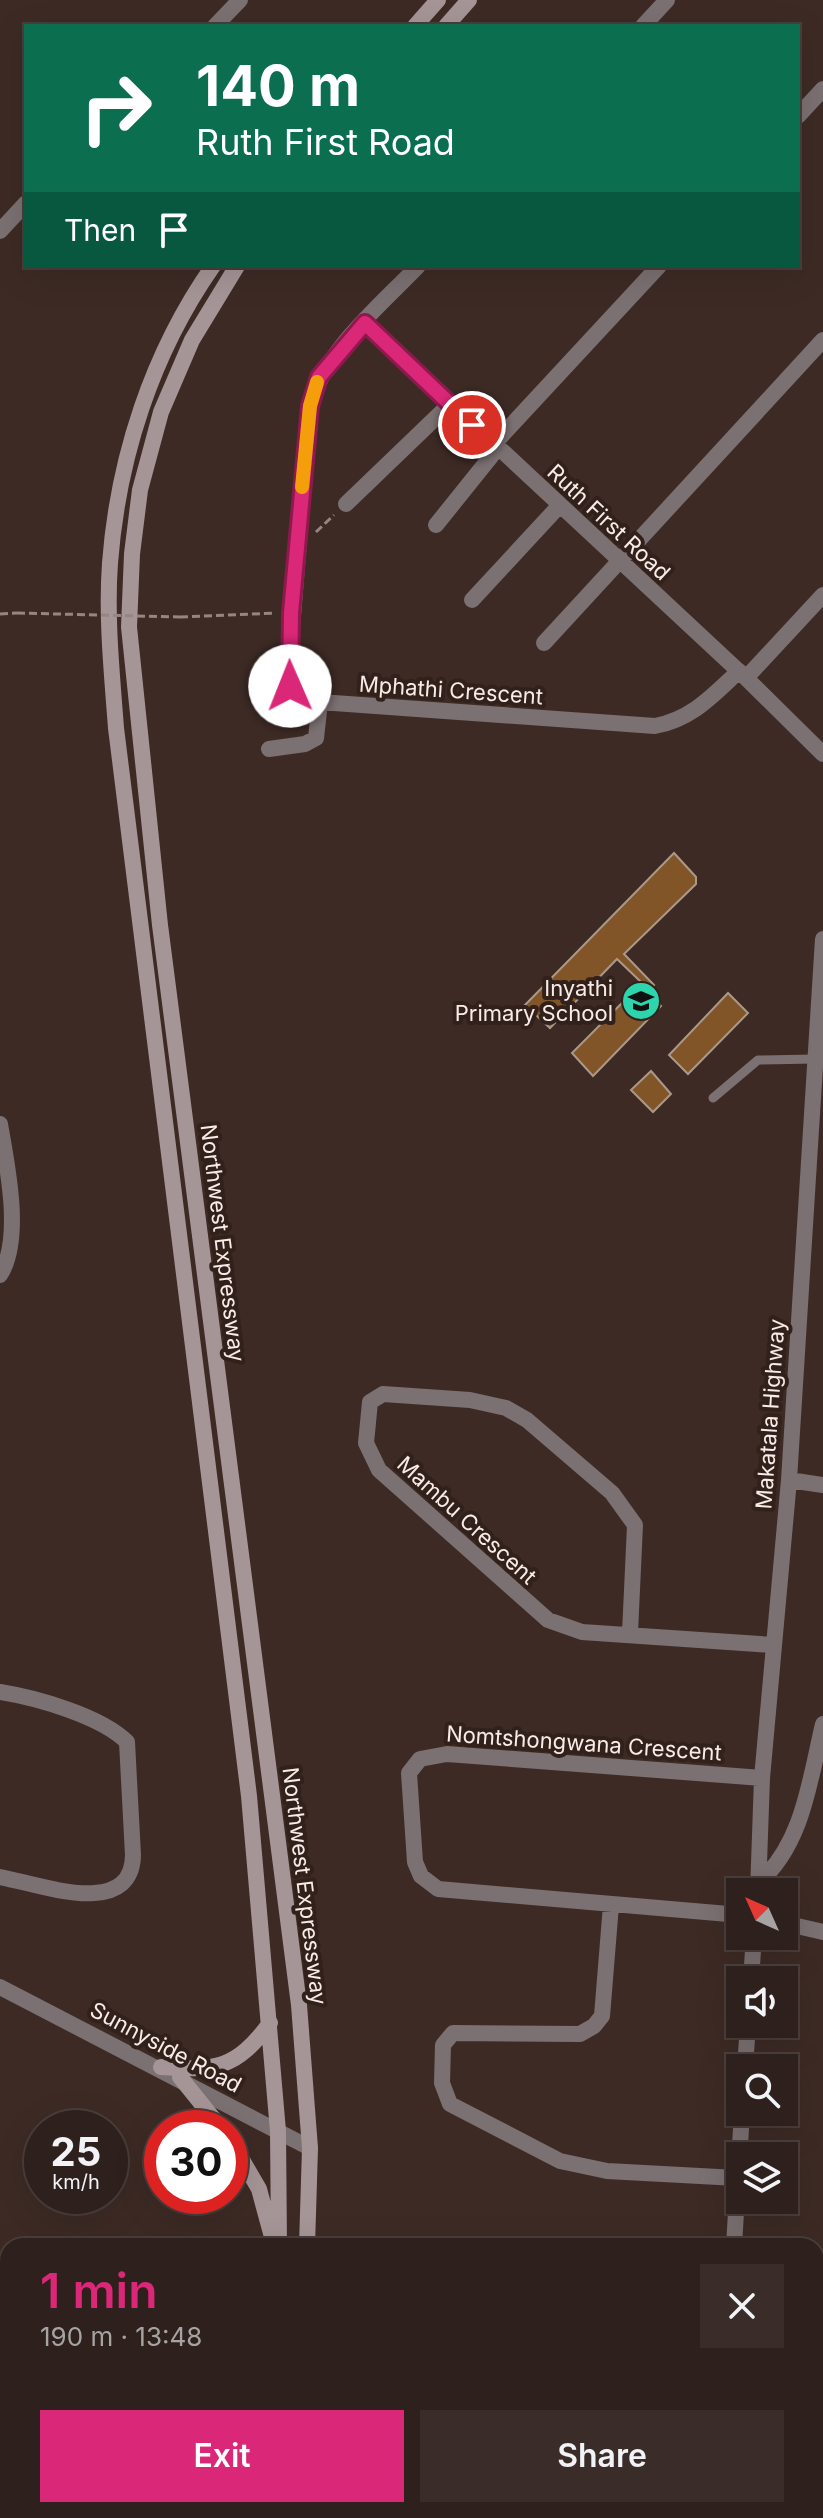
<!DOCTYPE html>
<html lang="en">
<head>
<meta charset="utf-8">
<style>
	:root { --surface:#2e201c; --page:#3a2d29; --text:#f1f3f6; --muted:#a7a3a3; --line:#493e3b; --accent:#db2777 }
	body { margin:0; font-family:Inter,sans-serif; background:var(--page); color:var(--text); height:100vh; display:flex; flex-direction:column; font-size:30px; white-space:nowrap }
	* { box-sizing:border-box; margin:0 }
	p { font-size:26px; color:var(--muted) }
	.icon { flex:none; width:44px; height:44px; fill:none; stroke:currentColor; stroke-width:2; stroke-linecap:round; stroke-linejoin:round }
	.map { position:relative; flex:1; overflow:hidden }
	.sheet { position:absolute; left:0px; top:2238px; width:824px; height:280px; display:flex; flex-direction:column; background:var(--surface); border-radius:24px 24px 0 0; box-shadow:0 8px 32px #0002,0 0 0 2px var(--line) }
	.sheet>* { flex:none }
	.hud { position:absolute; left:24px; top:24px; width:776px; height:244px; border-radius:0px; box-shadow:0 8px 32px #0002,0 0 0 2px var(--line); background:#0b6e4f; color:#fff; overflow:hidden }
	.needle { width:52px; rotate:315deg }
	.tools { position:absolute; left:726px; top:1878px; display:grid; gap:16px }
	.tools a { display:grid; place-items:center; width:72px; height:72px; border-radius:0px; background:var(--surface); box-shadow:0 8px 32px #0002,0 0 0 2px var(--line); font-size:40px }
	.speed { position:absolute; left:24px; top:2110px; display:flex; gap:16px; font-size:40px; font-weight:700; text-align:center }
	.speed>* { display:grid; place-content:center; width:104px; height:104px; border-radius:50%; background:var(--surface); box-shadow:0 8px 32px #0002,0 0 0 2px var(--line); line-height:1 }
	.speed small { font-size:20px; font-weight:400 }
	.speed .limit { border:12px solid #d22; background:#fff; color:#111 }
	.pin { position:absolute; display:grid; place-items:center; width:68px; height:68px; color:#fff; margin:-34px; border:4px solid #fff; border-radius:50%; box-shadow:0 2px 8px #0007 }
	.me { position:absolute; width:88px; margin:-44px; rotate:359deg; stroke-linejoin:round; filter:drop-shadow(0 0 6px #0008) }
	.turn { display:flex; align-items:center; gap:28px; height:168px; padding:0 40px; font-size:36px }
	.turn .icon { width:104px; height:104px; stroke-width:2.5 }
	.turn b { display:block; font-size:56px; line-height:68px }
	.then { display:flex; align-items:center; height:76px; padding:0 40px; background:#0003; gap:16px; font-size:30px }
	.round { display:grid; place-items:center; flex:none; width:84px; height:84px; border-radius:0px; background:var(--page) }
	.summary { display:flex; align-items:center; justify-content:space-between; height:136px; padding:0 40px }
	h1 { font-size:48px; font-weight:600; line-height:60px; color:var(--accent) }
	.action { display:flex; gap:16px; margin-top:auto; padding:16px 40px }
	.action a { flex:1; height:92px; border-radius:0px; background:var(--accent); color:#fff; font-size:32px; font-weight:600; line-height:92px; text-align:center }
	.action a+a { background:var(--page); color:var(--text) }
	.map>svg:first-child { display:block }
</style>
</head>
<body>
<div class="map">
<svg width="823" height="2518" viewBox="0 0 823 2518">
	<rect width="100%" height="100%" fill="#3d2a25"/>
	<path fill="#825528" stroke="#aa9989" stroke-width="2" d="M674 853 696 877V884L624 954 654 985 648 991 661 1006 593 1076 572 1053 642 983 617 959 550 1028 525 1005Z
		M728 993 748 1013 688 1074 669 1055Z
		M651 1071 671 1094 653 1112 631 1090Z"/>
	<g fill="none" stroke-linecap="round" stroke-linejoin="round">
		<path stroke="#968682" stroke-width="3" stroke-dasharray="8 4" stroke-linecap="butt" d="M316 532 334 515
			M0 614 17 613
			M180 617 275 613"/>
		<path stroke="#7b7072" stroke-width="9" d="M713 1098 758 1060 815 1059"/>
		<path stroke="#7b7072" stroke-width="16" d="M215 26 240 0
			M643 26 667 0
			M798 116 823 89
			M0 231 26 203
			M418 266C379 307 325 350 310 406L288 678 296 694 320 702 655 726C692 719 712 696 739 671
			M365 323 746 678 823 754
			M493 445 659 266
			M346 504 450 404
			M436 525 497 449
			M472 600 559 506
			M544 643 823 340
			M746 678 823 595
			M269 749 305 744 316 738 320 702
			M0 1124C7 1165 23 1239 0 1275
			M789 1480 823 1485
			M630 1633 635 1525 612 1493 527 1420 506 1408 470 1400 383 1394 370 1402 366 1443 379 1470 548 1620 582 1632 773 1645
			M0 1692C37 1698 101 1716 127 1742L133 1855C132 1920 39 1884 0 1877
			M758 1883C803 1845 810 1779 823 1724
			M758 1892 762 1778 789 1480 823 939
			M611 1905 602 2016 594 2026 580 2034 453 2033 443 2045 442 2083 450 2104 560 2161 607 2171 737 2178
			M740 1915 438 1889 421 1876 415 1862 409 1773 420 1759 447 1754 762 1778
			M784 1923 823 1932
			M751 1980 754 1936
			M0 1987 310 2148
			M745 2068 748 2024
			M734 2246 742 2112
			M695 2518 697 2510"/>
		<path stroke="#a69597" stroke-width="16" d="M415 26 438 0
			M446 26 469 0
			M213 266C152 353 118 458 110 563 106 617 112 674 116 728L249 1796 278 2131 279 2246
			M237 266 192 340 161 412 140 490 132 554 129 627 160 925 299 2005 310 2148 307 2246
			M161 2067C216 2071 236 2069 270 2023
			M180 2077 221 2128
			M230 2139 259 2189 272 2237
			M253 2518 254 2510
			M275 2518 276 2510"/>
		<path stroke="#968682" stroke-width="3" stroke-dasharray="8 4" stroke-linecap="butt" d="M17 613 180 617"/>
	</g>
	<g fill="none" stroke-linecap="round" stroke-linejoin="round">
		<g stroke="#8e194d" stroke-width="20">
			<path id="route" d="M290 686 291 613 310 406 319 377 365 323 472 425"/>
		</g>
		<use href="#route" stroke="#db2777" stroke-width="14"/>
		<path stroke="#f59e0b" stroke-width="14" d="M302 487 310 406 317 382"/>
	</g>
	<defs>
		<g id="school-disc" transform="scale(2)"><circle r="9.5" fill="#2cd5ab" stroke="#32211b"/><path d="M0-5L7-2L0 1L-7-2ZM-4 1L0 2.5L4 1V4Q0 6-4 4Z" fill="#111"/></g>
	</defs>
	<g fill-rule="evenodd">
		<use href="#school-disc" x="641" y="1001"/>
	</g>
	<g text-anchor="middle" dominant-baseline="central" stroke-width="8" stroke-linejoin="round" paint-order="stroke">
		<g font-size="22" fill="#f8ebe8" stroke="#32211b">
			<text transform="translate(609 522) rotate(43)">Ruth First Road</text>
			<text transform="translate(451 690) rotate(4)">Mphathi Crescent</text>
			<text transform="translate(223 1243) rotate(83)">Northwest Expressway</text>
			<text transform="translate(770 1414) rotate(-86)">Makatala Highway</text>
			<text transform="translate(467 1520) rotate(42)">Mambu Crescent</text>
			<text transform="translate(584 1743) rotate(4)">Nomtshongwana Crescent</text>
			<text transform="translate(305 1886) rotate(83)">Northwest Expressway</text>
			<text transform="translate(166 2047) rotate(28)">Sunnyside Road</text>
		</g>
		<g font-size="22" fill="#f8ebe8" stroke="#32211b" text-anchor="end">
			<text x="613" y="988">Inyathi<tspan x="613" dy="25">Primary School</tspan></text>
		</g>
	</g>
</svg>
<div class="tools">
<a><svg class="needle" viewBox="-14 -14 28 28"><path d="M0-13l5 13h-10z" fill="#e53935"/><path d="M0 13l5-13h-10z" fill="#a7a3a3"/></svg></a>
<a><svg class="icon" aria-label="sound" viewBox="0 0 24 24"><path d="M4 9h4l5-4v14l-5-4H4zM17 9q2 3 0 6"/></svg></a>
<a><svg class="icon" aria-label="search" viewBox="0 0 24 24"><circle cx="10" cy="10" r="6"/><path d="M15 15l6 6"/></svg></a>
<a><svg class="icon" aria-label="layers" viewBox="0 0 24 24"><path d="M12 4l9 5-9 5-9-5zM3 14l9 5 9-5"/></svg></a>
</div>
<div class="speed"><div>25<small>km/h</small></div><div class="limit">30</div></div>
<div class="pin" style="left:472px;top:425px;background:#d93025"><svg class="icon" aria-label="arrive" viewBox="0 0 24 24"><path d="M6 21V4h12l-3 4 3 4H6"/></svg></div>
<svg class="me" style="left:290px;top:686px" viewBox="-20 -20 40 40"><circle r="19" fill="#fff"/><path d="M0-13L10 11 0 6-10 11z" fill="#db2777"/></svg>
<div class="hud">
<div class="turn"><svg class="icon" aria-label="right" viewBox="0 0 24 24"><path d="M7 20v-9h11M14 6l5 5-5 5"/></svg><div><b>140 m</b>Ruth First Road</div></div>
<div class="then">Then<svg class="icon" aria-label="arrive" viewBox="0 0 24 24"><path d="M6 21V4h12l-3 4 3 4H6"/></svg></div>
</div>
<section class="sheet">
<div class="summary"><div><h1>1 min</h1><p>190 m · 13:48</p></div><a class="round"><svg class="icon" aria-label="close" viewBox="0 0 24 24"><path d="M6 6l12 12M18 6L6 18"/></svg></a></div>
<div class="action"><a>Exit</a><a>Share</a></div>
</section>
</div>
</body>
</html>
